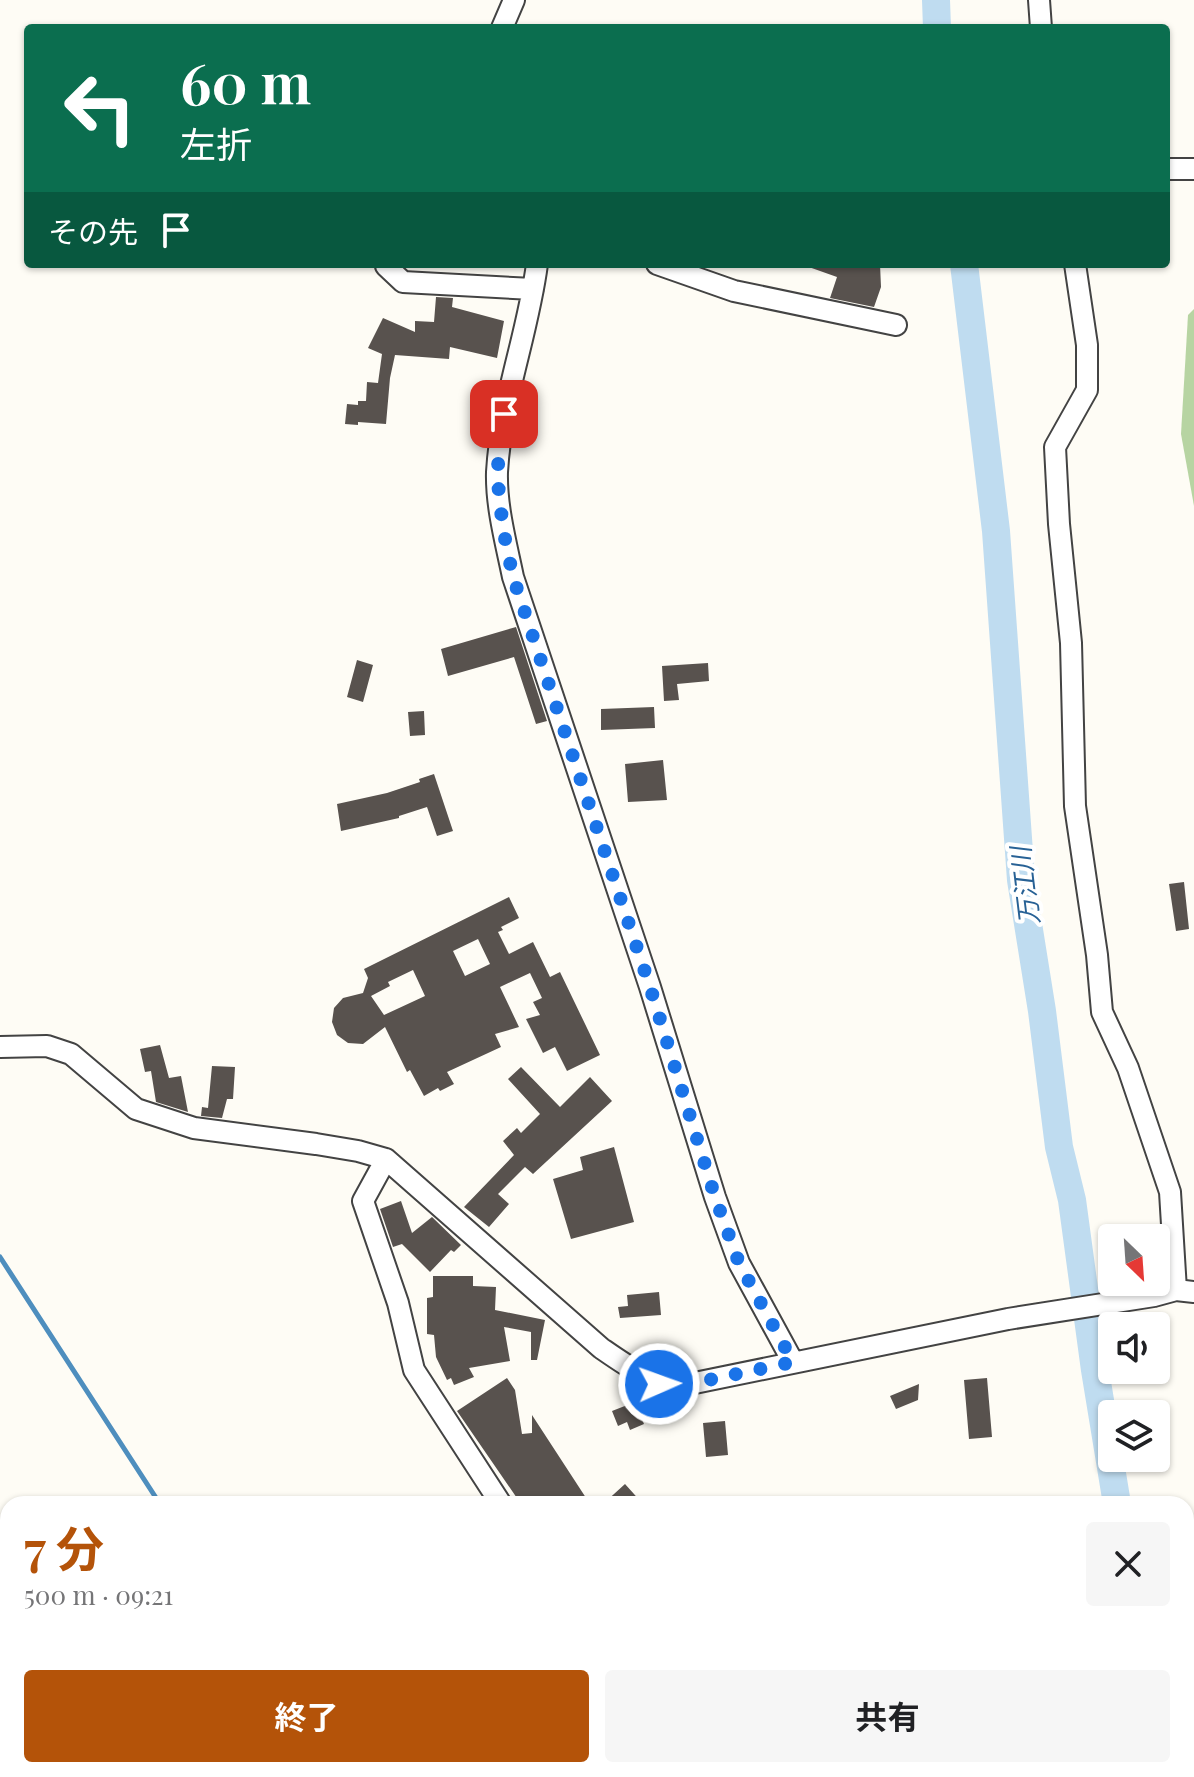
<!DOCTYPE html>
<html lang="ja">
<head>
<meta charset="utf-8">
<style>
	:root { --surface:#fff; --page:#f6f6f6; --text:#202124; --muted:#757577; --accent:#b45309 }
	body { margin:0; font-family:"Playfair Display","Noto Sans JP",serif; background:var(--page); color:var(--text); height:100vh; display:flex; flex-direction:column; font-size:30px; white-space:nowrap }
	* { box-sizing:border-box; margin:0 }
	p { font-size:26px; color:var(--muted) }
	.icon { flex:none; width:44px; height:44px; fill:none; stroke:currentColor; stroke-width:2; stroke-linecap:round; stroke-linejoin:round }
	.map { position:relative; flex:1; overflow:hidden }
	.side { position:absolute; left:0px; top:1496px; width:1194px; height:282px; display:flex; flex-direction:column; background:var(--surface); border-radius:24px 24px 0 0; box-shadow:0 2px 6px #0004 }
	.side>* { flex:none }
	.guide { position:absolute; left:24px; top:24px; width:1146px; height:244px; border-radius:8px; box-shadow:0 2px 6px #0004; background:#0b6e4f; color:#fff; overflow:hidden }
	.needle { width:52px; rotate:155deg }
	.fabs { position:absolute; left:1098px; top:1224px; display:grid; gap:16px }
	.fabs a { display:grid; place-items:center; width:72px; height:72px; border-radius:8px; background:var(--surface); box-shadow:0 2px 6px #0004; font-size:40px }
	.pin { position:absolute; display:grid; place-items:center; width:68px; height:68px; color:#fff; margin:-34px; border-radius:16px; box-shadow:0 4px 12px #0006 }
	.me { position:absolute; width:88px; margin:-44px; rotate:88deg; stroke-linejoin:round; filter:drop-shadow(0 0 6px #0008) }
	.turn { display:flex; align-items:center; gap:28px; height:168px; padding:0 24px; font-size:36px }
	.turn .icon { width:104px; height:104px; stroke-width:2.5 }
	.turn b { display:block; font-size:56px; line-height:68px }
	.then { display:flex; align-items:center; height:76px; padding:0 24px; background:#0003; gap:16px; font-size:30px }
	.round { display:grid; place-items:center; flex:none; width:84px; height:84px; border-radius:8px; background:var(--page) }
	.head { display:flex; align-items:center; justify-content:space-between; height:136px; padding:0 24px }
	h1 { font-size:48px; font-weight:700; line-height:60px; color:var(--accent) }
	.cta { display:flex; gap:16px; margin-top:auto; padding:16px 24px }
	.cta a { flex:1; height:92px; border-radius:8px; background:var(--accent); color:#fff; font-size:32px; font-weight:700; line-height:92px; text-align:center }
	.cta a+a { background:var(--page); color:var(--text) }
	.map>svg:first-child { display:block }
</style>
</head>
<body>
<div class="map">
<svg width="1194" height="1777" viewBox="0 0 1194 1777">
	<rect width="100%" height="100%" fill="#fefcf5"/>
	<path fill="#b7d4a2" d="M1194 309V506L1181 434 1188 315Z"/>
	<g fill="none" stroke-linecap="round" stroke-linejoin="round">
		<path stroke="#4e8ebe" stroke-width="5" d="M0 1257 160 1504
			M337 1770 341 1777"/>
		<path stroke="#bfdcf0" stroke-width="28" d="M936 0 937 28
			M964 264 996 531 1021 880 1042 1011 1059 1147 1072 1200 1095 1370 1117 1504
			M1081 1777 1083 1770"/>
	</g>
	<path fill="#58524e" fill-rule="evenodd" d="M806 264H880L881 287 874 307 830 298 837 277 806 266Z
		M436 297 453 298 452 307 504 321 497 358 450 347 449 359 395 355 390 378 386 424 358 422V425L345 424 347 404 358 405V401H366L367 382 378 383 382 354 368 348 383 318 415 332V321L434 322Z
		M516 627 547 721 536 724 514 657 448 676 441 649Z
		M357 660 373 665 363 702 347 697Z
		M708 663 709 681 677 684 679 700 664 701 662 666Z
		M654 707 655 728 601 730V709Z
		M424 711 425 735 410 736 408 712Z
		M663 760 667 800 628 802 625 764Z
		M434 774 453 831 437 836 427 807 399 816V818L341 831 337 804 387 793 420 782 419 779Z
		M1184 882 1189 929 1176 931 1169 884Z
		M509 897 519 918 501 927 503 930 498 932 509 954 533 942 550 977 560 972 600 1055 567 1071 555 1047 543 1053 526 1019 540 1015 533 1002 542 998 530 973 500 987 519 1027 495 1034 501 1047 447 1072 454 1084 440 1091 438 1088 424 1096 410 1070 407 1072 385 1027 363 1044 348 1043 337 1035 332 1022 334 1008 343 998 363 993 368 978 364 969ZM478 939 490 964 465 976 453 951ZM413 970 425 996 384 1015 371 996 390 986 388 982Z
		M160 1045 169 1078 181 1076 188 1112 156 1102 151 1071 145 1072 140 1049Z
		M212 1066 235 1067 233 1099H227L222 1118 201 1116 202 1107 208 1108Z
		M521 1067 560 1107 590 1077 612 1101 533 1174 525 1167 498 1194 509 1204 489 1227 464 1207 514 1155 503 1141 517 1128 521 1133 540 1114 508 1079Z
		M614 1147 634 1222 571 1239 553 1179 583 1170 580 1157Z
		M401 1201 412 1233 432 1217 461 1245 454 1252 451 1250 430 1272 402 1244 393 1247 380 1209Z
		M433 1276H473V1286L496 1287 495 1310 545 1320 537 1360H531V1332L504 1327 510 1361 469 1368 474 1377 454 1385 451 1378 447 1380 436 1357 434 1335 427 1334V1298L433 1297Z
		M659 1292 661 1315 620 1318 618 1307 628 1306 627 1295Z
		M507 1378 515 1390 522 1434 532 1433V1415L590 1504H521L457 1411Z
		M987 1378 992 1437 969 1439 964 1380Z
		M919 1384 918 1400 896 1409 890 1396Z
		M635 1402 644 1424 630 1430 627 1422 618 1426 612 1411Z
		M725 1421 728 1455 706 1457 703 1423Z
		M625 1484 643 1504H603Z"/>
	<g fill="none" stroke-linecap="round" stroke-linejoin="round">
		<g stroke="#434343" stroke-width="24">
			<path id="minor" d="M1039 0 1041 28
				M502 28 514 0
				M1166 169H1194
				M537 264C528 334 501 401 497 472 496 506 506 543 513 577L650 987 715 1197 739 1263 793 1362
				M657 264 734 291 896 325
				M1075 264 1087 345V390L1055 447 1059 524 1071 643 1075 806 1097 955 1102 1012 1128 1068 1170 1192 1176 1290
				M386 266 403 282 533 289
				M0 1047 47 1046 71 1054 136 1109 194 1128 316 1144 358 1151 386 1159 601 1348C627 1366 649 1382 680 1386L1008 1319 1154 1296 1176 1290 1194 1292
				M386 1159 363 1201 398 1303 414 1370 501 1504
				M673 1770 676 1775"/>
		</g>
		<use href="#minor" stroke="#fff" stroke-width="20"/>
	</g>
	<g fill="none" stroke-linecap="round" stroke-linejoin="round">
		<path stroke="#1a73e8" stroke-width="14" stroke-dasharray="0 25.2" d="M504 414 497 474 503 529 513 577 650 987 715 1197 739 1263 793 1362 680 1386 659 1384"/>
	</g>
	<g text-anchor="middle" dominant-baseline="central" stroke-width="8" stroke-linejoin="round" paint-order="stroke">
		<g font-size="26" font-style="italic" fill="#276195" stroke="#fff">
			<text transform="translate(1024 886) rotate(-97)">万江川</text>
		</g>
	</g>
</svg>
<div class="fabs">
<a><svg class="needle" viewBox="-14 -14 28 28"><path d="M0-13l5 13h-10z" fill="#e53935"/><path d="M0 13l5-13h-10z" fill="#757577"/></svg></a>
<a><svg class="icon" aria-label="sound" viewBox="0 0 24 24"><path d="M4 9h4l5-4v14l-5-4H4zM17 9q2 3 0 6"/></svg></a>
<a><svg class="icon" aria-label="layers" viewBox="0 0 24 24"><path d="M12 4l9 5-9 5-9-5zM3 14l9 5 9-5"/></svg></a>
</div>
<div class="pin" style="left:504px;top:414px;background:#d93025"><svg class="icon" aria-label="arrive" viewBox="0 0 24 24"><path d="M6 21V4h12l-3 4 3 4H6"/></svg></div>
<svg class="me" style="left:659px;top:1384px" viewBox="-20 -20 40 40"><circle r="17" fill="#1a73e8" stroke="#fff" stroke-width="3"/><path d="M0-11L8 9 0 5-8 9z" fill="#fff"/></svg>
<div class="guide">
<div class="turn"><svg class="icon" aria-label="left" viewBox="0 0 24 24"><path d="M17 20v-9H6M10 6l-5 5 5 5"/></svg><div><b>60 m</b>左折</div></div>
<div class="then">その先<svg class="icon" aria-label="arrive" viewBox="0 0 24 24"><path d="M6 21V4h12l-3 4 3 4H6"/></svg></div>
</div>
<section class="side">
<div class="head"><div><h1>7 分</h1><p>500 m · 09:21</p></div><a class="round"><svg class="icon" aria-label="close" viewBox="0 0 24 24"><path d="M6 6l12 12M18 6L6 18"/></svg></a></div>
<div class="cta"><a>終了</a><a>共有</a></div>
</section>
</div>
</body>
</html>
